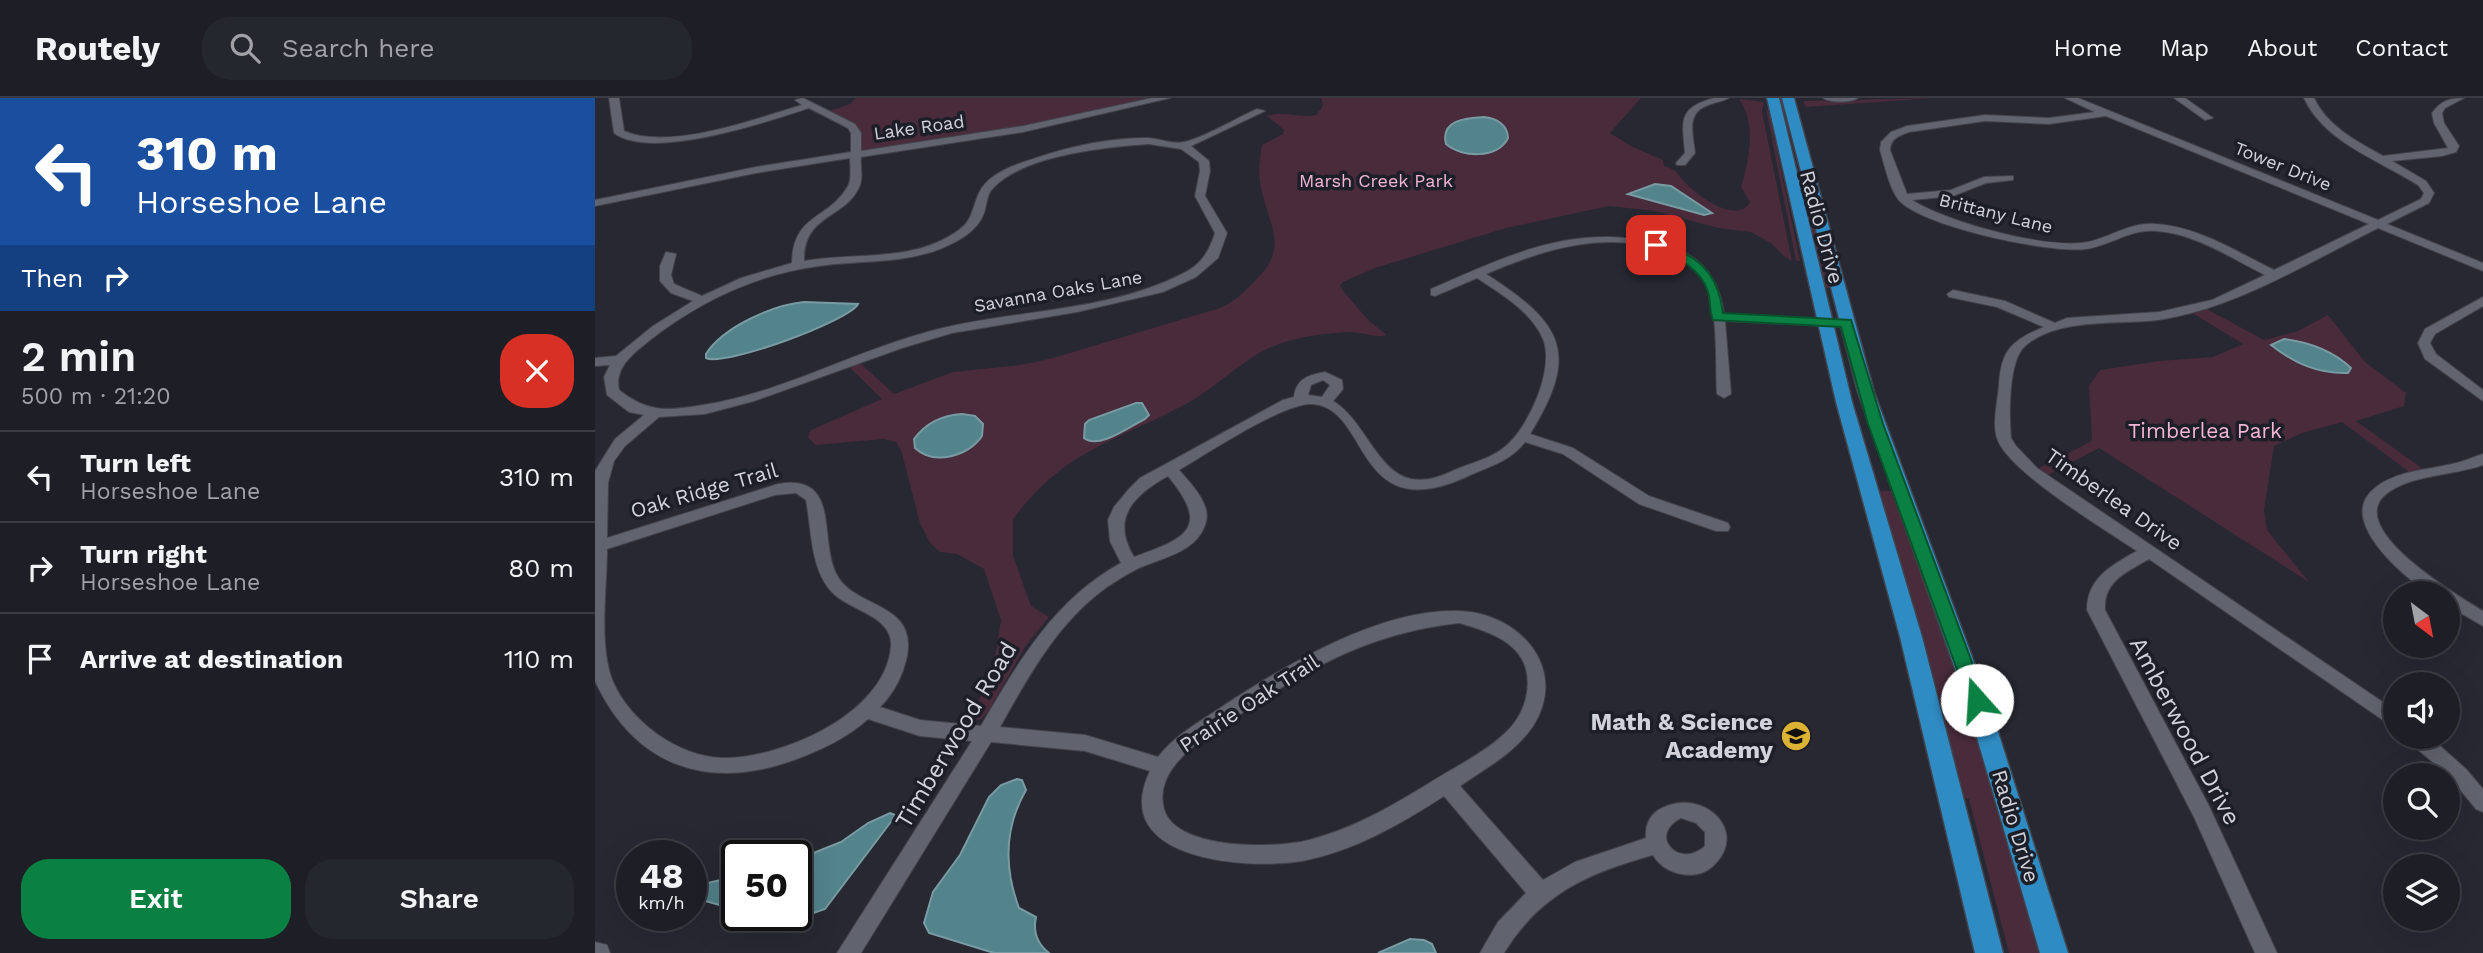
<!DOCTYPE html>
<html lang="en">
<head>
<meta charset="utf-8">
<style>
	:root { --surface:#1d1e26; --page:#25272e; --text:#f1f3f6; --muted:#a0a2a7; --line:#3b3c43; --accent:#0b8043 }
	body { margin:0; font-family:"Work Sans",sans-serif; background:var(--page); color:var(--text); height:100vh; display:flex; flex-direction:column; font-size:26px; white-space:nowrap }
	* { box-sizing:border-box; margin:0 }
	p { font-size:23px; color:var(--muted) }
	.icon { flex:none; width:38px; height:38px; fill:none; stroke:currentColor; stroke-width:2; stroke-linecap:round; stroke-linejoin:round }
	.map { position:relative; flex:1; overflow:hidden }
	.side { display:flex; flex-direction:column; background:var(--surface); width:595px }
	.side>* { flex:none }
	.guide { background:#1a4fa0; color:#fff; overflow:hidden }
	.needle { width:46px; rotate:148deg }
	.buttons { position:absolute; left:1788px; top:483px; display:grid; gap:14px }
	.buttons a { display:grid; place-items:center; width:77px; height:77px; border-radius:50%; background:var(--surface); box-shadow:0 7px 28px #0002,0 0 0 2px var(--line); font-size:35px }
	.speed { position:absolute; left:21px; top:742px; display:flex; gap:14px; font-size:35px; font-weight:700; text-align:center }
	.speed>* { display:grid; place-content:center; width:91px; height:91px; border-radius:50%; background:var(--surface); box-shadow:0 7px 28px #0002,0 0 0 2px var(--line); line-height:1 }
	.speed small { font-size:18px; font-weight:400 }
	.speed .limit { border:4px solid #111; border-radius:10px; background:#fff; color:#111 }
	.pin { position:absolute; display:grid; place-items:center; width:60px; height:60px; color:#fff; margin:-30px; border-radius:14px; box-shadow:0 4px 10px #0006 }
	.me { position:absolute; width:77px; margin:-38px; rotate:341deg; stroke-linejoin:round; filter:drop-shadow(0 0 5px #0008) }
	.turn { display:flex; align-items:center; gap:24px; height:147px; padding:0 21px; font-size:32px }
	.turn .icon { width:91px; height:91px; stroke-width:2.5 }
	.turn b { display:block; font-size:49px; line-height:60px }
	.then { display:flex; align-items:center; height:66px; padding:0 21px; background:#0003; gap:14px; font-size:26px }
	.round { display:grid; place-items:center; flex:none; width:74px; height:74px; border-radius:28px; background:var(--page) }
	.summary { display:flex; align-items:center; justify-content:space-between; height:119px; padding:0 21px }
	h1 { font-size:42px; font-weight:600; line-height:52px }
	.cta { display:flex; gap:14px; margin-top:auto; padding:14px 21px }
	.cta a { flex:1; height:80px; border-radius:28px; background:var(--accent); color:#fff; font-size:28px; font-weight:600; line-height:80px; text-align:center }
	.cta a+a { background:var(--page); color:var(--text) }
	ul { padding:0; list-style:none }
	li { display:flex; align-items:center; gap:21px; height:91px; padding:0 21px; border-top:2px solid var(--line) }
	li div { flex:1 }
	li b { display:block; font-size:26px }
	li em { font-style:normal }
	header { display:flex; align-items:center; gap:42px; box-sizing:border-box; height:98px; padding:0 35px; background:var(--surface); border-bottom:2px solid var(--line) }
	header strong { font-size:33px }
	nav { display:flex; gap:38px; margin-inline-start:auto; font-size:24px }
	.search { width:490px; height:63px; background:var(--page); display:flex; align-items:center; gap:18px; box-sizing:border-box; padding:0 24px; border-radius:28px; color:var(--muted); font-size:26px }
	main { display:flex; flex:1; min-height:0 }
	.map>svg:first-child { display:block }
</style>
</head>
<body>
<header>
<strong>Routely</strong>
<div class="search"><svg class="icon" aria-label="search" viewBox="0 0 24 24"><circle cx="10" cy="10" r="6"/><path d="M15 15l6 6"/></svg>Search here</div>
<nav><a>Home</a><a>Map</a><a>About</a><a>Contact</a></nav>
</header>
<main>
<section class="side">
<div class="guide">
<div class="turn"><svg class="icon" aria-label="left" viewBox="0 0 24 24"><path d="M17 20v-9H6M10 6l-5 5 5 5"/></svg><div><b>310 m</b>Horseshoe Lane</div></div>
<div class="then">Then<svg class="icon" aria-label="right" viewBox="0 0 24 24"><path d="M7 20v-9h11M14 6l5 5-5 5"/></svg></div>
</div>
<div class="summary"><div><h1>2 min</h1><p>500 m · 21:20</p></div><a class="round" style="background:#d93025;color:#fff"><svg class="icon" aria-label="close" viewBox="0 0 24 24"><path d="M6 6l12 12M18 6L6 18"/></svg></a></div>
<ul>
<li><svg class="icon" aria-label="left" viewBox="0 0 24 24"><path d="M17 20v-9H6M10 6l-5 5 5 5"/></svg><div><b>Turn left</b><p>Horseshoe Lane</p></div><em>310 m</em></li>
<li><svg class="icon" aria-label="right" viewBox="0 0 24 24"><path d="M7 20v-9h11M14 6l5 5-5 5"/></svg><div><b>Turn right</b><p>Horseshoe Lane</p></div><em>80 m</em></li>
<li><svg class="icon" aria-label="arrive" viewBox="0 0 24 24"><path d="M6 21V4h12l-3 4 3 4H6"/></svg><div><b>Arrive at destination</b></div><em>110 m</em></li>
</ul>
<div class="cta"><a>Exit</a><a>Share</a></div>
</section>
<div class="map">
<svg width="1888" height="855" viewBox="0 0 1888 855">
	<rect width="100%" height="100%" fill="#272832"/>
	<path fill="#492b3b" d="M261 0H570L486 20 262 56 261 35 229 15 255 6Z
		M726 0H1046L1015 35 1036 48 1068 62 1069 68C1072 69 1076 70 1079 72 1083 74 1086 81 1090 84 1102 98 1142 127 1155 104L1146 89C1154 62 1162 26 1144 1L1169 4 1167 13 1197 163 1190 159 1176 145 1156 134 1123 130 1060 113 1014 108 911 130 780 170 748 184 745 188 748 193 774 223 792 237C782 241 767 234 756 234 733 235 708 238 687 245 653 256 628 284 598 302 548 331 488 347 446 389 436 398 427 410 418 421V458L436 508 454 519 430 549 393 614 386 621 371 624 397 579 406 522 389 471 362 456 345 454 335 445 325 425 306 352 301 344 289 341 220 347 213 339 216 332 287 301 254 269 265 265 299 296 358 274 426 267 458 260 625 210C639 204 648 195 659 184 697 148 672 127 665 84 663 72 665 58 667 47L688 36 689 32 672 18C687 12 704 21 721 17L728 8Z
		M1340 0 1211 9 1208 3Z
		M1170 6 1175 19 1205 163H1201Z
		M1202 81H1209L1236 190H1228Z
		M1608 209 1669 242 1703 233 1733 217 1770 264 1811 295 1809 308 1761 323 1835 376 1821 379 1747 324 1707 335 1679 348 1669 412 1672 432 1714 484 1504 350 1453 377 1444 370 1497 343 1494 288 1505 272 1564 263 1618 259 1648 246 1594 213Z
		M1282 393H1297L1373 605 1447 855H1414L1374 701 1367 700Z"/>
	<path fill="#53838b" stroke="#799ba3" stroke-width="2" d="M889 19C901 20 913 27 913 40 903 61 867 60 851 46 845 22 871 20 889 19Z
		M1060 86 1076 88 1117 115 1109 117 1033 96Z
		M209 204 263 206C254 223 129 269 111 260V256C128 229 178 207 209 204Z
		M1689 241C1713 244 1738 253 1756 270L1753 275C1723 276 1699 265 1676 247Z
		M541 305H547L554 317 550 321C535 328 504 352 489 340L490 326 494 322Z
		M367 316 380 318 388 326 387 338C374 358 339 368 320 350L319 341C331 325 348 317 367 316Z
		M422 681 427 682 431 692C409 730 409 770 424 810L441 819C438 833 441 845 454 855H399L334 835 329 825 338 794 365 757 394 699 406 687Z
		M295 715 300 717 298 721 230 811 210 818 177 817H201V762L246 744 273 725Z
		M142 778V812L96 799V789Z
		M815 841 829 842 837 846 841 855H783Z"/>
	<g fill="none" stroke-linecap="round" stroke-linejoin="round">
		<g stroke="#42434c" stroke-width="2">
			<path id="minor" d="M14 0H24L29 33C75 53 160 21 207 7L200 2 208 0 260 26 266 35V53L428 28 557 0H575L428 34 266 59C265 67 268 79 265 87 252 121 208 115 209 163 260 154 319 165 364 132 378 122 377 110 384 95 393 75 422 66 441 60 476 48 515 40 552 40 563 40 578 47 589 44 606 41 644 19 662 11L670 13 596 48 614 63 615 73 610 98 632 135 623 160 601 179 568 194 482 214 357 235 307 250 159 303 110 316 64 319 30 348 19 363 13 385 12 440 183 386C248 375 222 444 243 479 263 511 322 505 312 558 308 577 299 595 285 609L325 622 386 628C424 563 459 502 526 465L515 443 513 422 519 409 534 391 545 380 569 367 688 302 699 299C701 281 713 277 730 274L747 282 748 291 738 303C769 321 782 374 816 381 833 384 847 378 862 371 879 364 897 360 911 348 934 328 960 271 948 241 936 213 906 196 882 180L840 198 836 197V191C915 157 978 124 1067 146 1104 155 1124 178 1129 216L1256 222V228L1252 229 1130 223 1136 296 1129 300 1122 296C1120 260 1124 218 1110 185 1104 172 1091 163 1078 157 1018 129 949 151 891 176 967 225 986 254 935 336L978 350 1054 398 1133 425 1135 429 1133 433H1121L1044 406 968 356 930 344C915 364 892 369 871 379 758 430 776 309 717 306 690 304 611 356 584 372 596 386 618 407 610 427 600 456 564 460 540 472 530 477 521 483 512 489 463 524 434 577 405 629L490 637 563 659C580 637 603 625 625 610 689 568 785 510 863 513 923 514 975 570 938 628 920 655 891 670 865 688L948 782 980 764 1051 740C1050 727 1055 716 1067 710 1109 689 1155 734 1118 768 1101 784 1069 777 1058 757 993 775 945 796 909 855H885L903 824 931 795 849 698C806 726 759 753 707 763 653 772 512 763 555 673L490 653 396 644 266 855H242L377 643 325 638 273 621C252 640 226 652 199 662 113 693 40 669 0 583V373L20 341 49 317 34 314 12 297 9 279 15 267 0 268V260L21 258 58 228 98 203 76 195 65 183V168L71 154 81 156 76 177 79 186 107 198 146 180 197 165C198 115 233 123 253 88 257 81 255 69 255 60L161 75 0 108V102L161 69 256 54V35L253 30 214 10C172 24 56 63 19 35ZM554 46 586 51 604 64 605 73 600 98 620 135C614 153 607 166 589 175 512 215 419 211 336 233 259 253 187 295 108 307 73 313 53 315 24 292 19 269 39 255 55 242 104 204 162 176 224 168 265 162 306 166 345 151 362 144 382 134 389 115 392 107 391 97 398 90 429 57 510 49 554 46ZM728 282 735 287 727 299 713 297 716 287ZM573 378C616 430 592 440 539 459 515 420 539 397 573 378ZM201 395 211 402C217 433 215 475 240 497 258 513 298 519 296 548 291 616 186 661 127 660 82 658 36 624 18 584 3 548 12 490 12 451L180 397ZM864 525C889 532 923 542 931 571 937 595 927 621 908 637 891 653 866 666 846 678 803 704 764 729 714 742 680 751 573 753 568 706 566 694 570 681 577 671 592 649 616 636 638 621 712 571 773 535 864 525ZM1086 720 1101 725 1110 734V748C1084 772 1052 737 1086 720Z
				M1119 0H1134C1127 4 1119 4 1111 8 1091 16 1098 37 1100 55L1090 67H1082L1081 65 1090 55C1087 22 1083 10 1119 0Z
				M1228 0H1263C1255 5 1236 5 1228 0Z
				M1470 0H1483L1783 122 1826 101 1829 95 1823 87C1784 62 1730 45 1709 0H1719C1732 28 1761 43 1788 58L1853 50 1839 25 1837 15C1846 3 1854 0 1869 0L1850 10 1847 15 1849 25 1864 48 1861 54 1847 58 1797 63 1831 83 1839 95 1834 105 1792 126 1888 165V173L1783 130C1714 164 1640 211 1563 222 1523 227 1463 219 1430 248 1413 263 1414 318 1416 340L1421 348 1442 370 1801 613V631L1554 461C1532 474 1508 483 1510 512L1614 708 1682 855H1660L1599 719 1492 512C1492 480 1517 467 1542 453 1511 432 1412 373 1402 340 1397 325 1403 302 1404 287 1406 252 1417 242 1449 229L1402 209 1354 199 1352 196 1358 192 1410 203 1460 225 1472 220 1564 214 1617 202 1670 177C1636 160 1601 136 1562 133 1536 130 1515 148 1490 151 1457 156 1323 128 1303 101 1294 89 1290 68 1285 52L1286 44 1296 34 1312 28 1390 17 1454 20 1500 14ZM1511 18 1774 126 1679 172C1642 154 1602 128 1560 126 1536 124 1516 139 1493 144 1453 152 1351 124 1317 102L1358 98 1391 85 1418 82V78L1389 79 1356 92 1312 96 1295 52C1296 40 1304 38 1314 34L1390 23 1454 26Z
				M1579 0H1590L1618 20 1610 22Z
				M1888 199V208L1840 236 1835 245 1841 256 1888 292V303L1830 261 1823 245 1830 231Z
				M1888 356V367C1858 378 1815 376 1790 397 1750 432 1867 500 1888 513V528L1853 508V495H1833C1808 478 1740 421 1780 390 1800 373 1832 372 1857 366 1868 364 1878 359 1888 356Z
				M1813 639H1835L1871 671 1888 691V714L1881 711 1853 677 1815 645Z
				M0 844 12 847 15 855H0Z"/>
		</g>
		<g stroke="#42434c" stroke-width="3">
			<path id="major" d="M1172 0H1184L1257 304 1327 539 1408 855H1380L1305 539 1241 304Z
				M1187 0H1199L1279 294 1393 602 1473 855H1445L1371 602 1263 294Z"/>
		</g>
		<use href="#minor" fill="#61636e" fill-rule="evenodd"/>
		<use href="#major" fill="#2f8bc3" fill-rule="evenodd"/>
	</g>
	<path fill="#0b8043" stroke="#07532c" stroke-width="2" d="M1057 145C1066 143 1074 149 1083 152 1112 165 1124 184 1128 215L1256 222 1288 326 1391 602 1389 608 1382 610 1375 608 1373 602 1273 326 1246 229 1118 222C1114 213 1116 203 1113 194 1105 168 1079 159 1057 149Z"/>
	<defs>
		<g id="school-disc" transform="scale(1.575)"><circle r="9.5" fill="#dbb233" stroke="#1d1f28"/><path d="M0-5L7-2L0 1L-7-2ZM-4 1L0 2.5L4 1V4Q0 6-4 4Z" fill="#111"/></g>
	</defs>
	<g fill-rule="evenodd">
		<use href="#school-disc" x="1201" y="638"/>
	</g>
	<g text-anchor="middle" dominant-baseline="central" stroke-width="7" stroke-linejoin="round" paint-order="stroke">
		<g font-size="18" fill="#d2d3da" stroke="#1d1f28">
			<text transform="translate(324 29) rotate(-8)">Lake Road</text>
			<text transform="translate(1688 68) rotate(22)">Tower Drive</text>
			<text transform="translate(1401 115) rotate(14)">Brittany Lane</text>
			<text transform="translate(463 193) rotate(-10)">Savanna Oaks Lane</text>
		</g>
		<g font-size="18" fill="#f3b4d5" stroke="#1d1f28">
			<text x="781" y="82">Marsh Creek Park</text>
		</g>
		<g font-size="21" fill="#d2d3da" stroke="#1d1f28">
			<text transform="translate(1227 129) rotate(75)">Radio Drive</text>
			<text transform="translate(109 392) rotate(-16)">Oak Ridge Trail</text>
			<text transform="translate(1519 401) rotate(35)">Timberlea Drive</text>
			<text transform="translate(654 605) rotate(-33)">Prairie Oak Trail</text>
			<text transform="translate(1421 728) rotate(73)">Radio Drive</text>
		</g>
		<g font-size="21" fill="#f3b4d5" stroke="#1d1f28">
			<text x="1610" y="332">Timberlea Park</text>
		</g>
		<g font-size="24" font-weight="bold" fill="#d2d3da" stroke="#1d1f28" text-anchor="end">
			<text x="1178" y="624">Math &amp; Science<tspan x="1178" dy="28">Academy</tspan></text>
		</g>
		<g font-size="24" fill="#d2d3da" stroke="#1d1f28">
			<text transform="translate(1590 633) rotate(62)">Amberwood Drive</text>
			<text transform="translate(361 637) rotate(-59)">Timberwood Road</text>
		</g>
	</g>
</svg>
<div class="buttons">
<a><svg class="needle" viewBox="-14 -14 28 28"><path d="M0-13l5 13h-10z" fill="#e53935"/><path d="M0 13l5-13h-10z" fill="#a0a2a7"/></svg></a>
<a><svg class="icon" aria-label="sound" viewBox="0 0 24 24"><path d="M4 9h4l5-4v14l-5-4H4zM17 9q2 3 0 6"/></svg></a>
<a><svg class="icon" aria-label="search" viewBox="0 0 24 24"><circle cx="10" cy="10" r="6"/><path d="M15 15l6 6"/></svg></a>
<a><svg class="icon" aria-label="layers" viewBox="0 0 24 24"><path d="M12 4l9 5-9 5-9-5zM3 14l9 5 9-5"/></svg></a>
</div>
<div class="speed"><div>48<small>km/h</small></div><div class="limit">50</div></div>
<div class="pin" style="left:1061px;top:147px;background:#d93025"><svg class="icon" aria-label="arrive" viewBox="0 0 24 24"><path d="M6 21V4h12l-3 4 3 4H6"/></svg></div>
<svg class="me" style="left:1382px;top:602px" viewBox="-20 -20 40 40"><circle r="19" fill="#fff"/><path d="M0-13L10 11 0 6-10 11z" fill="#0b8043"/></svg>
</div>
</main>
</body>
</html>
